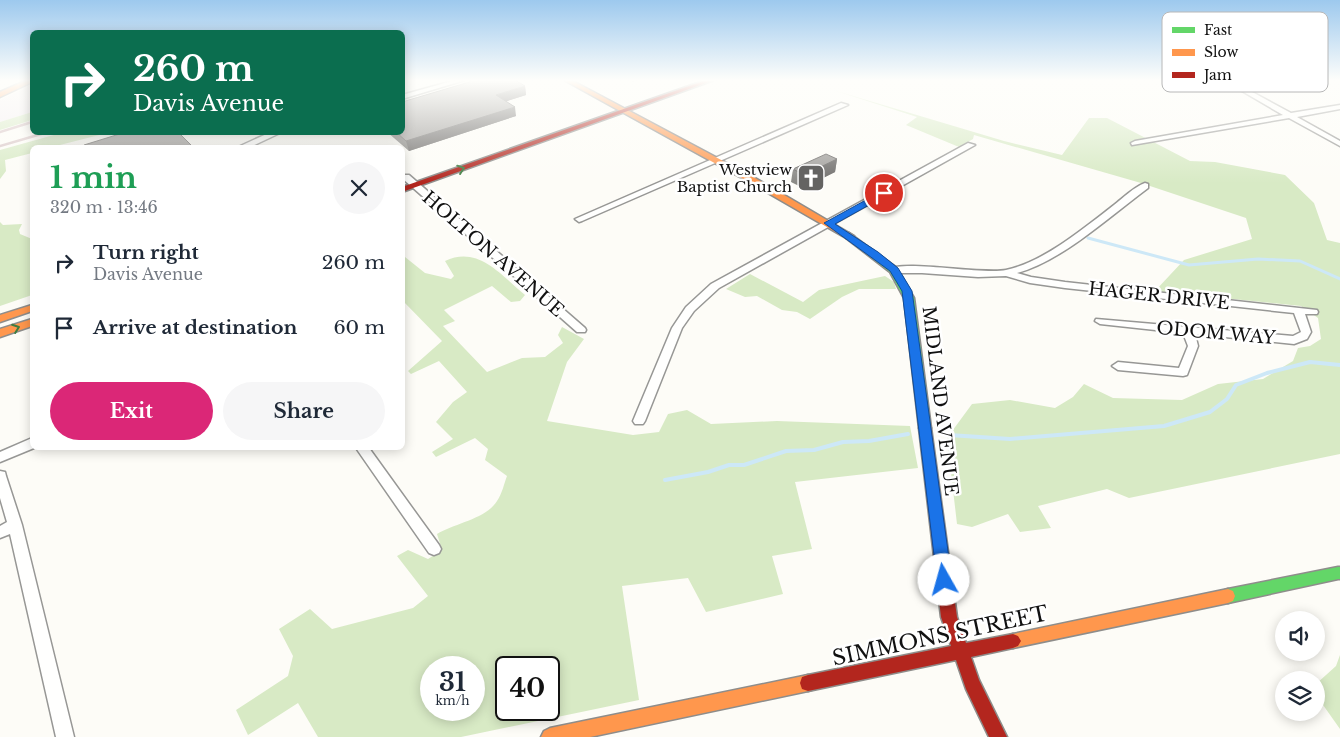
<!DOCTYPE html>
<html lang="en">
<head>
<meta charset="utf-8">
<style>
	:root { --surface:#fff; --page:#f6f6f7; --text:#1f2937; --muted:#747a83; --accent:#db2777 }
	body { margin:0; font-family:"Libre Baskerville",serif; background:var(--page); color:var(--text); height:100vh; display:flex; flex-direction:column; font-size:19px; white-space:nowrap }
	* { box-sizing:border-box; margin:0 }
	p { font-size:16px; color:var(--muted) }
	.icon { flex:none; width:28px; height:28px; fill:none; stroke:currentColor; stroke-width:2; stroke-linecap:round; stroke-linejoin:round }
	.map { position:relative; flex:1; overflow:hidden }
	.sheet { position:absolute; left:30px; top:145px; width:375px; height:305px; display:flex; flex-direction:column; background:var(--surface); border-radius:8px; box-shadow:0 2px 12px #0003 }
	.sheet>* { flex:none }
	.guide { position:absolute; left:30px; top:30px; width:375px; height:105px; border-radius:8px; box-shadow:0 2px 12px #0003; background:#0b6e4f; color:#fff; overflow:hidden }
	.tools { position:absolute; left:1275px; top:611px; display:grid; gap:10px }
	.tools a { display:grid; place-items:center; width:50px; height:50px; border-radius:50%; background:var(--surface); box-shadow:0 2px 12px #0003; font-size:25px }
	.speed { position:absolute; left:420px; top:656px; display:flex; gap:10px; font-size:25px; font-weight:700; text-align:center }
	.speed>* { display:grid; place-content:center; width:65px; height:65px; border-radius:50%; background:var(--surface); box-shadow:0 2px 12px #0003; line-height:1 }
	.speed small { font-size:12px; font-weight:400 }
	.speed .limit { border:2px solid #111; border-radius:8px; background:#fff; color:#111 }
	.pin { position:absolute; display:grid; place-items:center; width:42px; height:42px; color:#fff; margin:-21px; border:2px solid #fff; border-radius:50%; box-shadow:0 1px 5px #0007 }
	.me { position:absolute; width:55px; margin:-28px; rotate:353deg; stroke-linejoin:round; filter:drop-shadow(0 0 4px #0008) }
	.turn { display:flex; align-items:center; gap:18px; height:105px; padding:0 20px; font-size:22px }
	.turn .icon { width:65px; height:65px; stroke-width:2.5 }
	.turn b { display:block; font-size:35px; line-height:42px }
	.round { display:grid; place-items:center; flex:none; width:52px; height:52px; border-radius:26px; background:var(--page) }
	.overview { display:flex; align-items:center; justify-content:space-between; height:85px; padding:0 20px }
	h1 { font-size:30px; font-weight:700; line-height:38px; color:#1e9e55 }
	.cta { display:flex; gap:10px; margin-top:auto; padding:10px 20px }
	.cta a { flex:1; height:58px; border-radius:30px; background:var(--accent); color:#fff; font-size:20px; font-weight:700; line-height:58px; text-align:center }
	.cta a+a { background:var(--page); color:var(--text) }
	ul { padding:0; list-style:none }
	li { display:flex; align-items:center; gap:15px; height:65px; padding:0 20px }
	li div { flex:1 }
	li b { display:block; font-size:19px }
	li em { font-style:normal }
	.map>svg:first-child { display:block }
</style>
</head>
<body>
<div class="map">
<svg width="1340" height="737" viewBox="0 0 1340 737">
	<rect width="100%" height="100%" fill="#fdfcf7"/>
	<path fill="#f5f0f3" d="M32 85V112L0 122V100Z"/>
	<path fill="#d8eac5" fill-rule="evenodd" d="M833 90 1004 141 1062 155 1089 118H1107L1190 161 1215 162 1285 175 1314 203 1327 240 1340 243V454L1129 498 1107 489 1038 506 1051 528 1020 532 1008 514 972 527 957 524 947 438 972 404 1010 400 1055 408 1073 397 1084 384 1113 398 1182 400 1218 384 1263 379 1293 361 1298 348 1310 346 1321 339 1318 318 1301 306 1155 291 1184 260 1252 239 1246 218 1141 183 974 135 973 139 959 147 906 125 917 117Z
		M32 112V120L0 130V122Z
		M61 133H107L52 147 32 148V153L5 160 6 171 0 179V150Z
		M0 222 3 225 22 224 19 230 20 234 32 239V295L0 306Z
		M405 257 425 273 451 279 454 276 445 261C478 245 501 275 525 295L520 301 511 302 492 286 444 310 455 321 443 326 487 372 522 358 545 357 563 343 558 335 562 327 584 339 567 362 547 421 633 435 659 432 668 414 687 410 711 424 777 421 910 426 918 468 795 482 812 549 772 556 783 594 706 612 688 578 622 586 639 700 461 737H318L298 703 248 735 236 710 288 676 293 656 279 629 310 609 332 629 413 608 428 596 397 556 408 550 428 559 442 550 437 534C455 523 486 519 497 501 502 494 504 484 507 476L485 460 488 449 475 438 436 457 432 452 453 439 436 422 453 402 467 392 439 361 411 374 408 371 442 341 403 301V258ZM431 668H474V710H431ZM506 668H549V710H506Z
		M750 274 803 302 819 290 885 276 894 282 896 289H859L842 297 810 319 797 312 782 310 757 296 745 297 726 289Z
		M1340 655V729L1316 695V684L1336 666Z"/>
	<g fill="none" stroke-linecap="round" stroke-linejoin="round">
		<path stroke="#cde8f7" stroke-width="3" d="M1088 238 1189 265 1258 259 1300 261 1340 279"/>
		<path stroke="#cde8f7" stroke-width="4" d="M949 435 1010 439 1164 426 1210 412 1227 399 1236 385 1267 373 1310 362 1340 365
			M665 480 708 472 729 465H744L786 451 814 450 843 442 869 441 908 434"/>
		<g stroke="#979795" stroke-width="3">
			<path id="street" d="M456 80H465L402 99V95Z
				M1223 80H1230L1291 113 1340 105V109L1297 117 1340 141V146L1289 118 1132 145 1131 143 1135 141 1283 115Z
				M841 103 848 105 582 221 579 222 575 219Z
				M271 132H282L248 148H236Z
				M968 143 975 145 719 288 694 311 682 328 645 421 643 424H635L633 421 672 328 686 307 711 284Z
				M403 175H409L585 328 586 330 585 332H577L403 179Z
				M1145 183 1148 184V188C1110 216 1062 261 1017 273L1031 277 1065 282 1317 310 1318 312 1317 314H1305L1311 332 1307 339 1294 344 1195 334 1198 346 1187 375 1183 376 1118 370 1112 366 1118 362 1179 368 1188 346 1183 333 1100 324 1095 321 1096 319 1293 336 1301 332 1294 313 1065 288 1030 283 1006 276 978 277 922 273H894L889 270C901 259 982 275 1006 270 1044 262 1084 228 1114 205 1123 198 1134 187 1145 183Z
				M32 438 34 448 0 462V452Z
				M356 448H369L439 545 441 549 439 553 434 555 429 553Z
				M0 471 5 472 6 476 22 525 74 737H56L10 534 0 538V526L7 522 0 498Z"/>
		</g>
		<g stroke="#8e8d8b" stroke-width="3">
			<path id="fast" d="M849 233 897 268 914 298 931 428 929 431H921L919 428 904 298 890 272 846 238V234Z
				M1338 567H1340V579H1338L1228 603 1223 601 1221 596 1223 591 1228 589Z"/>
		</g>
		<g stroke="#8e8d8b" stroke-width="3">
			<path id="slow" d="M27 80H32V82L0 97V92Z
				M564 80H571L755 178 854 236 849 239 846 238 749 182Z
				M32 305V311L0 322V315Z
				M32 319V326L0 337V329Z
				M1228 589 1233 591 1235 596 1233 601 1228 603 1013 648 1008 646 1005 641 1008 636 1013 634Z
				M808 675 814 677 816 683 814 689 808 691 590 737H541L544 731 550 728Z"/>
		</g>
		<g stroke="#8e8d8b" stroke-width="3">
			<path id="jam" d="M706 80H714L402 192V187Z
				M925 423 929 425 931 428 957 617 966 643 1013 634 1018 636 1021 641 1018 646 1013 648 971 657 979 680 1007 737H989L966 689 956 660 808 691 802 689 800 683 802 677 808 675 951 646 941 617 919 428 921 425Z"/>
		</g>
		<use href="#street" fill="#fffffe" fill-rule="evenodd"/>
		<use href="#fast" fill="#63d668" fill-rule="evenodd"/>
		<use href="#slow" fill="#ff974d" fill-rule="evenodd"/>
		<use href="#jam" fill="#b3261e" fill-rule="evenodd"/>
		<path stroke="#d9c6c7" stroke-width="2.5" d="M0 132 32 122
			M0 146 48 132"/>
	</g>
	<path fill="#8a8986" d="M525 86 526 95 506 101 516 116 409 151 387 132H402Z
		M837 159 835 172 803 188 791 182 793 169Z"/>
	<path fill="#716f6d" d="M632 80H640L632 82Z
		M525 86 526 95 498 104 496 95Z
		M515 107 516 116 409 151 406 141Z
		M837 159 835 172 803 188 804 175Z"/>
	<path fill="#a19f9c" stroke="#716f6d" d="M476 80H515L525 86 496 95 515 107 406 141 396 132H402V102Z
		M126 132H178L192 146 186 148H86L84 145Z
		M826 154 837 159 804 175 793 169Z"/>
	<defs><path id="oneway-chevron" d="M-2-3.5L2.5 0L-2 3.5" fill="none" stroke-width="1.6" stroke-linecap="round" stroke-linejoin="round" transform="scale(1.25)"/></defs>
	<g stroke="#3e7d41">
		<use href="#oneway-chevron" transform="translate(461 169) rotate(-19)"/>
		<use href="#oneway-chevron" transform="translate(16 328) rotate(-20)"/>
	</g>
	<linearGradient id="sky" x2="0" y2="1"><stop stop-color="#9dc9ee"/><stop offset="0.44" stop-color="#fefefb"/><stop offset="1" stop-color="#fefefb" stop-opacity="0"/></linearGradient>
	<rect width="1340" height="183" fill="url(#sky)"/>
	<path fill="#1a73e8" stroke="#114b97" d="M884 190 888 193 887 195 835 224 878 252 898 268 912 291 952 580 950 585 944 587 939 585 937 580 902 291 890 271 824 223Z"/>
	<defs>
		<g id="church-square" transform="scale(1.4375)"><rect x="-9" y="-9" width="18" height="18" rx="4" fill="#646362" stroke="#fff"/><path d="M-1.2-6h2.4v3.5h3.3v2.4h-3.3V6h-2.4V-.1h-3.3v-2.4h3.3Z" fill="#fff"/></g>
	</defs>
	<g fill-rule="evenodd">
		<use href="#church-square" x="811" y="178"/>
	</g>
	<g text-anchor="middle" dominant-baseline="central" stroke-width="5" stroke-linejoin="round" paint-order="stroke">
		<g font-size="15" fill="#111" stroke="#fff" text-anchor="end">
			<text x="792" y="169">Westview<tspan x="792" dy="17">Baptist Church</tspan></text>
		</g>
		<g font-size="18" fill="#111" stroke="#fff">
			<text transform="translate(493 254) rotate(41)">HOLTON AVENUE</text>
			<text transform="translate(1159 296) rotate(6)">HAGER DRIVE</text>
			<text transform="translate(1216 333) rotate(5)">ODOM WAY</text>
			<text transform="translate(940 401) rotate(83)">MIDLAND AVENUE</text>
		</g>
		<g font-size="21" fill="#111" stroke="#fff">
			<text transform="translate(940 636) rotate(-12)">SIMMONS STREET</text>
		</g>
	</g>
	<rect x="1162" y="12" width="166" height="80" rx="8" fill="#fff" stroke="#b8b8b8" stroke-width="1"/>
	<rect x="1172" y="27" width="23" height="6" fill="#63d668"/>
	<rect x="1172" y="49" width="23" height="7" fill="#ff974d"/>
	<rect x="1172" y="72" width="23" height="6" fill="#b3261e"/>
	<g font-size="14" fill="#111">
		<text x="1204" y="35">Fast</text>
		<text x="1204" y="57">Slow</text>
		<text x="1204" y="80">Jam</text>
	</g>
</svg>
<div class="tools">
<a><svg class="icon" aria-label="sound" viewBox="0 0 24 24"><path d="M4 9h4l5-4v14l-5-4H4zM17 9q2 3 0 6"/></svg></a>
<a><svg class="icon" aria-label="layers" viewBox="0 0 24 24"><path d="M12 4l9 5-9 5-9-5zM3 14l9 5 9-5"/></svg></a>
</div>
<div class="speed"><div>31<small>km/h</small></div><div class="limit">40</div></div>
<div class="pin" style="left:884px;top:193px;background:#d93025"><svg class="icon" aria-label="arrive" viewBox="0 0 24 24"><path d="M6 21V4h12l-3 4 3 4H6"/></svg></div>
<svg class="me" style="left:944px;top:580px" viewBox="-20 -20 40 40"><circle r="19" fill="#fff"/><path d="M0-13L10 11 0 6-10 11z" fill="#1a73e8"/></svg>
<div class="guide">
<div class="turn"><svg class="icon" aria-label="right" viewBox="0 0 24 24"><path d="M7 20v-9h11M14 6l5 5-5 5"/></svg><div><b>260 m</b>Davis Avenue</div></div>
</div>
<section class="sheet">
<div class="overview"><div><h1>1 min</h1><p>320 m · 13:46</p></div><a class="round"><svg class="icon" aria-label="close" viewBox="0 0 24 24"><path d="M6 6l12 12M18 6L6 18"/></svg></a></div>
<ul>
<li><svg class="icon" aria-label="right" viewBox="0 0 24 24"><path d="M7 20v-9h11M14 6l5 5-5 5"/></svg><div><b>Turn right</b><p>Davis Avenue</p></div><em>260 m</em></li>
<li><svg class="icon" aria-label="arrive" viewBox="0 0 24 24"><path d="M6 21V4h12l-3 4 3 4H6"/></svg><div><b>Arrive at destination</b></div><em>60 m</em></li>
</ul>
<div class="cta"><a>Exit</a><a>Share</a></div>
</section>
</div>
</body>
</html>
